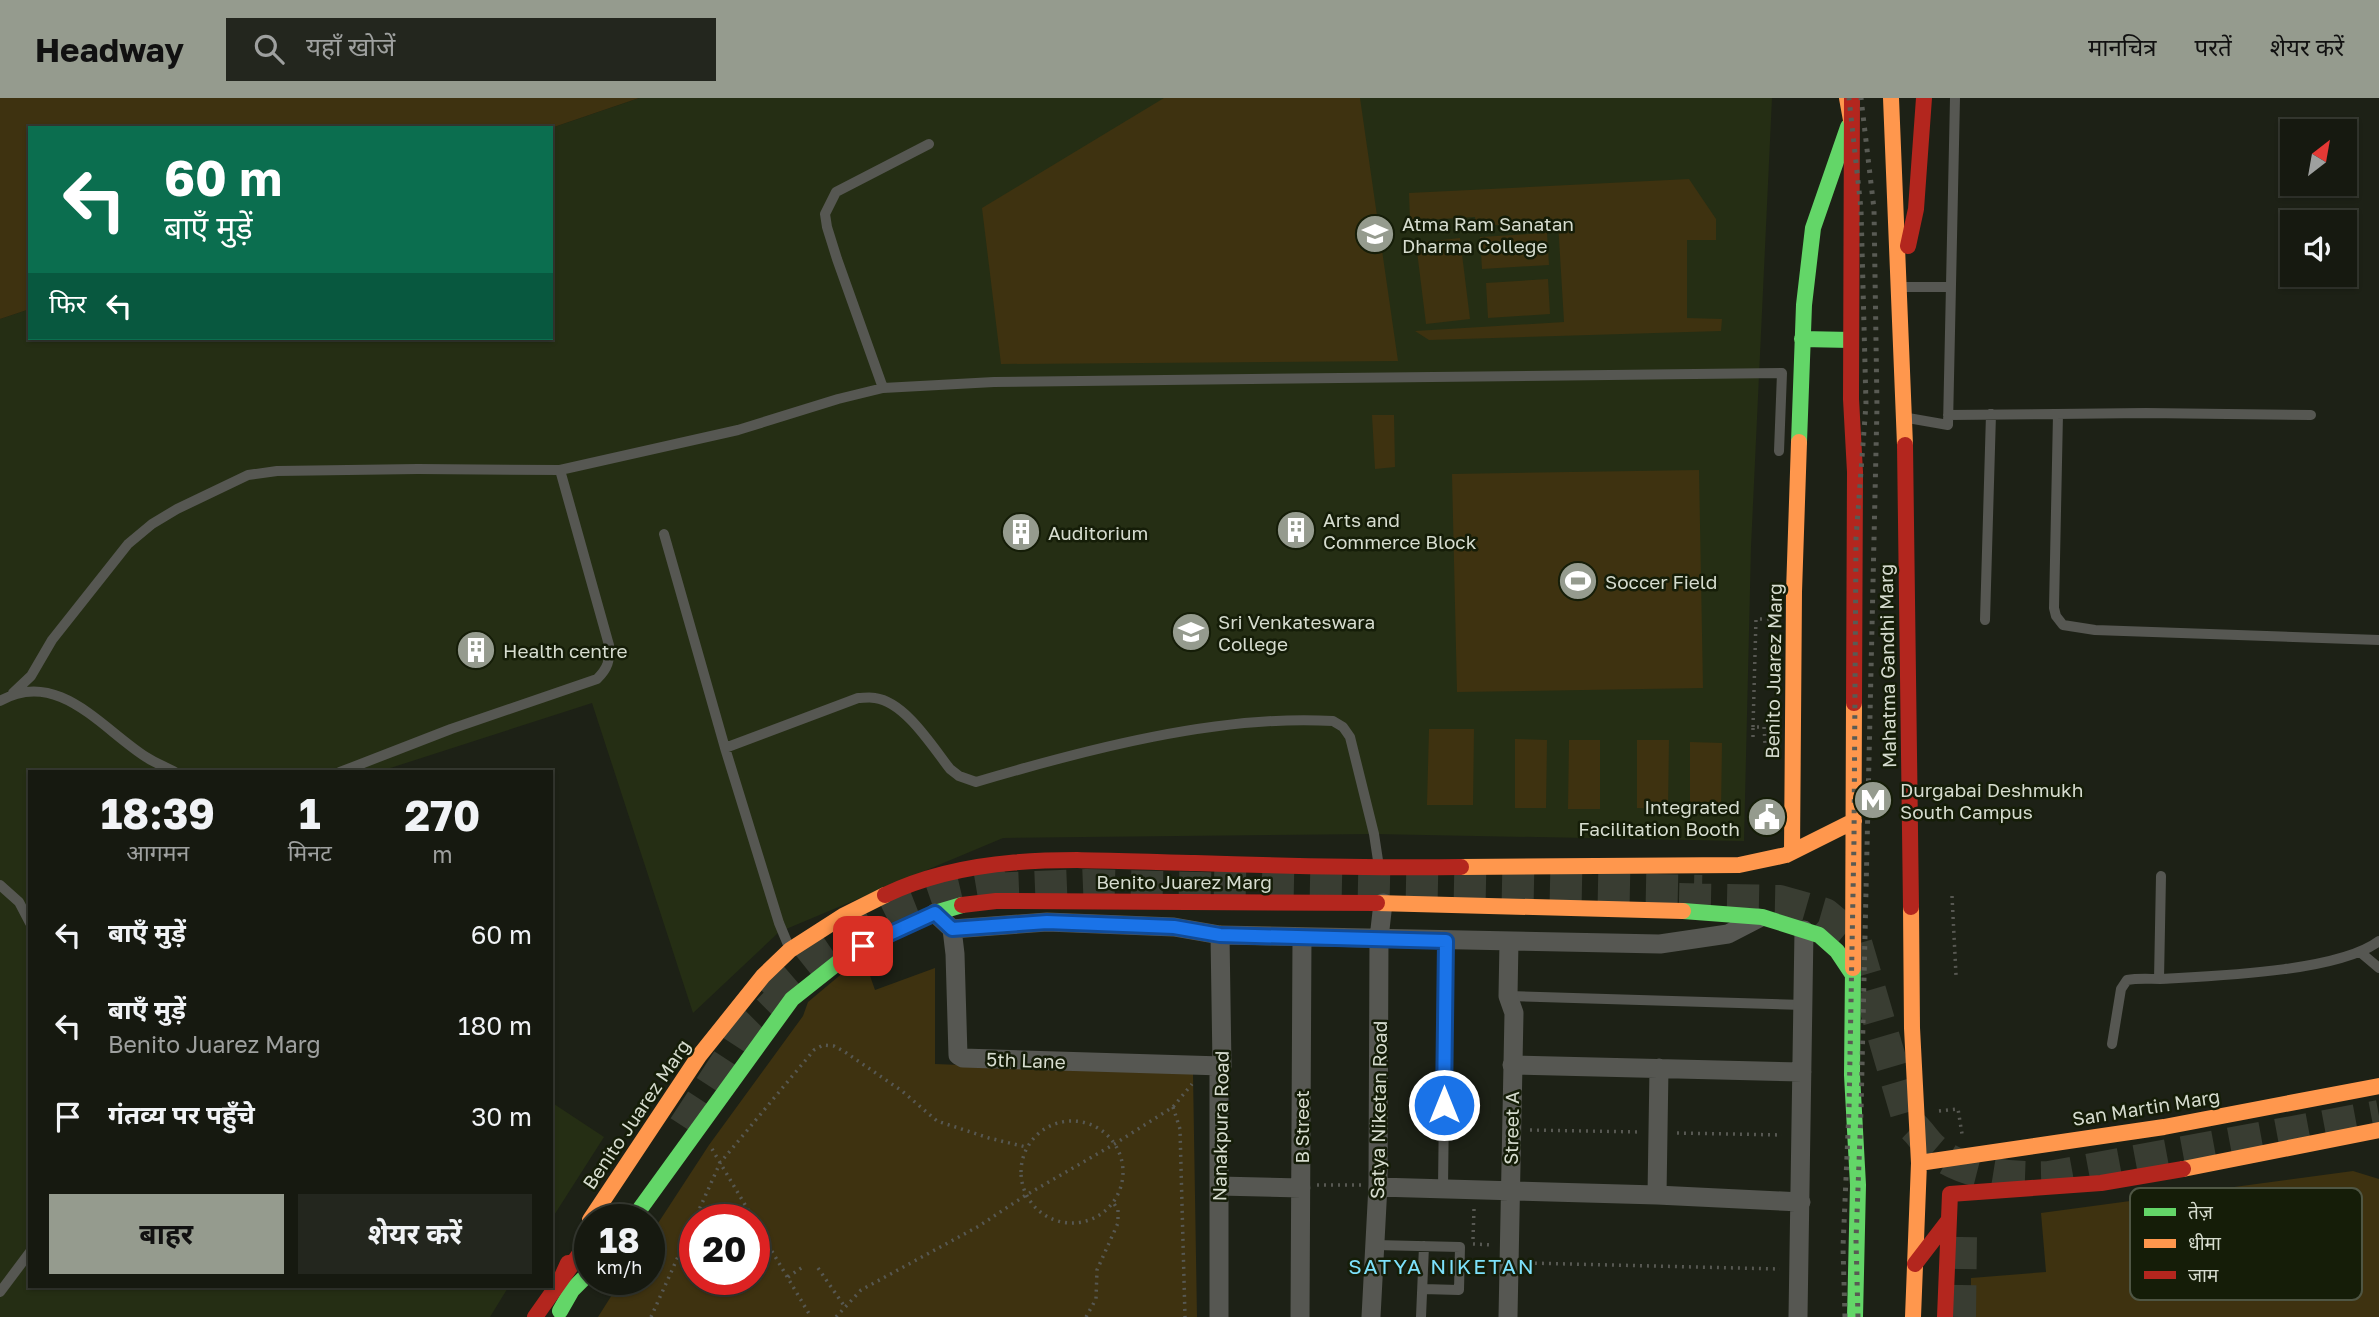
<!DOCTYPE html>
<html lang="hi">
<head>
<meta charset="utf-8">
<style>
	:root { --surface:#161910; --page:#23261e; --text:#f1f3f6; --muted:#9ea09f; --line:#353830; --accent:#959b8e }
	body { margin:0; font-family:"Golos Text","Noto Sans Devanagari",sans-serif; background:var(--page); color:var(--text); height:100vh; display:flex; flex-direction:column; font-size:26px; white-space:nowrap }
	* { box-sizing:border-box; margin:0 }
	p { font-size:23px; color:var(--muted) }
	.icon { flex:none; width:38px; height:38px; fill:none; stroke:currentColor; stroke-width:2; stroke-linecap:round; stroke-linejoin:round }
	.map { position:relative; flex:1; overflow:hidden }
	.side { position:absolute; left:28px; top:672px; width:525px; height:518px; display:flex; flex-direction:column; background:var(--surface); border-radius:0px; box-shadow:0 2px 5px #0004,0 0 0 2px var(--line) }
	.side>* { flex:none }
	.hud { position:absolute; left:28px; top:28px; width:525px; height:214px; border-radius:0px; box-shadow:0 2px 5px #0004,0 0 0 2px var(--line); background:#0b6e4f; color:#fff; overflow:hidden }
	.needle { width:46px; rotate:31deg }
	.fabs { position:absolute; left:2280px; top:21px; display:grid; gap:14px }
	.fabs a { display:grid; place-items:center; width:77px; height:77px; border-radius:0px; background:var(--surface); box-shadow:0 2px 5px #0004,0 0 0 2px var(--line); font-size:35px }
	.speed { position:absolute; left:574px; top:1106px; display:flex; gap:14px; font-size:35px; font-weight:700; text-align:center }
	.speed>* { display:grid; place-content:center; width:91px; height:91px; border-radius:50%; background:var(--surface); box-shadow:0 2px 5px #0004,0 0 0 2px var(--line); line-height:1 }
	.speed small { font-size:18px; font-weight:400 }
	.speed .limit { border:10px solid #d22; background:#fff; color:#111 }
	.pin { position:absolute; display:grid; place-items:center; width:60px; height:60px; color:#fff; margin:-30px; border-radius:14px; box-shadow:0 4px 10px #0006 }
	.me { position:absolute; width:77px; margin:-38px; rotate:0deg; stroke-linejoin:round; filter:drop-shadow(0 0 5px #0008) }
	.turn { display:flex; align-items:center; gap:24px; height:147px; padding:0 21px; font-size:32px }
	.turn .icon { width:91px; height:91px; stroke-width:2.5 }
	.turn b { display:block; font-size:49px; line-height:60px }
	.then { display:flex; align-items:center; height:66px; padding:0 21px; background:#0003; gap:14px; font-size:26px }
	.eta { display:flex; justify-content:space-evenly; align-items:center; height:119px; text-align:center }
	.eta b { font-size:42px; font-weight:700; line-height:49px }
	.primary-button { display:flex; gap:14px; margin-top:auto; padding:14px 21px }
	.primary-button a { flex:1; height:80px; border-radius:0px; background:var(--accent); color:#111; font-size:28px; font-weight:700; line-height:80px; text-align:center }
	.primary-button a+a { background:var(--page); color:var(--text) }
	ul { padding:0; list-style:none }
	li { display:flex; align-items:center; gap:21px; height:91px; padding:0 21px }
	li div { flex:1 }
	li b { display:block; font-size:26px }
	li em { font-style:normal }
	header { display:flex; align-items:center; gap:42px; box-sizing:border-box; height:98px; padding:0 35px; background:var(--accent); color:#111 }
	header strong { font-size:33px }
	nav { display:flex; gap:38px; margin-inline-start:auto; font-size:24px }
	.search { width:490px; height:63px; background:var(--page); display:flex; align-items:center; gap:18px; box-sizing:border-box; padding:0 24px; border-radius:0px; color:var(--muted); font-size:26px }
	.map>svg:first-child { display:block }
</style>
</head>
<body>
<header>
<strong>Headway</strong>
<div class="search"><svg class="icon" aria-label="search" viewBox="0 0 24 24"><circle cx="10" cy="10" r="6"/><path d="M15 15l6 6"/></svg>यहाँ खोजें</div>
<nav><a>मानचित्र</a><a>परतें</a><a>शेयर करें</a></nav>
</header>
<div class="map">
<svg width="2379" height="1219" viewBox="0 0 2379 1219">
	<rect width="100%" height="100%" fill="#1d2116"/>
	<path fill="#252e14" d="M639 0H1772L1751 449 1744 743 1374 736 1003 740 779 834 693 915 592 605 378 674H30V1188H509L490 1219H0V221L30 211V240H551V30Z
		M551 1004 604 1039 551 1122Z"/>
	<path fill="#3e3210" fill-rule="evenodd" d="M0 0H639L551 30H30V211L0 221Z
		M1164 0H1360L1398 263 1001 266 982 110Z
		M1689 81 1716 121V142H1687V220L1722 221 1721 233 1429 242 1415 233 1564 224 1558 124 1476 128 1475 119 1410 123 1409 95Z
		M1547 135 1549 167 1482 171 1480 139Z
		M1460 140 1470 221 1426 226 1416 145Z
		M1548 181 1550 216 1488 220 1486 185Z
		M1372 317H1394L1395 369 1375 371Z
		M1699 372 1703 590 1457 594 1452 376Z
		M1429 631H1474L1473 707H1427Z
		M1515 641 1547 642 1546 710H1515Z
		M1569 642H1600V711H1568Z
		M1637 642H1669L1668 711 1637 710Z
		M1690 644 1722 645 1721 714 1690 713Z
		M863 858 875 892 935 870V966L1193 976 1197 1219H598L622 1181H649V1139L709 1047 803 918 808 904ZM695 1122H754V1181H695Z
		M2353 1073 2379 1081V1219H1971V1180L2046 1174 2041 1115Z"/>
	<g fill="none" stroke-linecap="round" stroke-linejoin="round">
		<path stroke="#393d32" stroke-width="32" stroke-dasharray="32 16" stroke-linecap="butt" d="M1214 783 1702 793
			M987 791 1086 787 1236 791
			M1679 801 1780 803 1825 816 1855 841 1909 1025C1919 1033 1923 1041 1931 1049 1960 1077 2011 1080 2049 1079L2379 1018
			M768 899C826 840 922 785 1005 782
			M684 1029 744 937 791 890
			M1960 1219 1961 1138"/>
		<path stroke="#575852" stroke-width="3.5" stroke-dasharray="2 5" stroke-linecap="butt" d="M1753 629 1756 521H1773
			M1753 639V629H1764L1765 645H1769
			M1952 798 1956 877
			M1173 1009 1180 1031 1185 1219
			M1939 1013 1958 1011 1962 1036
			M1021 1074a51 51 0 1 1 102 0a51 51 0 1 1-102 0Z
			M1530 1032 1642 1034
			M1677 1035 1782 1037
			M712 1051 754 1122
			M1317 1087H1362
			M754 1123 811 1219
			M1473 1141 1474 1111
			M1473 1146 1492 1147
			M1528 1165 1780 1171
			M818 1170 845 1209
			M788 1179 804 1168
			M651 1219 720 1065 814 952 823 947 834 948 845 954 902 993 937 1023 989 1040 1026 1049
			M836 1219 861 1192 979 1128 1026 1097 1116 1045 1173 1009 1192 986
			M1086 1219 1096 1201 1097 1172 1118 1125V1112L1113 1104"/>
		<path stroke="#565752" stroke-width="10" d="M1902 189H1951
			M883 290 837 161 827 129 825 116 836 94 929 46
			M2058 316 2054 510 2056 518 2063 527 2095 532 2379 542
			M1948 317 2146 315 2311 317
			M1908 320 1948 327 1955 0
			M664 436 725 650
			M1985 522 1991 316
			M13 595 31 578 52 542 128 446 152 426 177 411 248 377 277 373 418 371 560 372
			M0 603C58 570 102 631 146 659 155 665 166 669 175 674
			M340 674 451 631 597 581C608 570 610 563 609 547L560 372 738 332 838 301 883 290 994 284 1782 275 1779 353
			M0 787 19 804 30 825
			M789 849 779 825 725 650 858 600C863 600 870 599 875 600 905 604 932 648 950 671L959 678 976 684C1084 652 1220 616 1333 623L1343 629 1350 639 1374 736 1379 769
			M2360 854 2379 870
			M2159 881 2161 778
			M1508 898 1804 907
			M2112 946 2121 891 2127 882C2138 880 2149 881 2160 881 2213 878 2338 874 2379 843
			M1443 1090 1446 843
			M1375 1147 1460 1149 1459 1192 1423 1191
			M0 1194 30 1154
			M1421 1219 1424 1148"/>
		<path stroke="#565752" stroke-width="19" d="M935 815 952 831 1047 824 1174 829 1220 837 1660 846 1728 836 1759 820
			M952 831 955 856 958 957 963 960 1222 968
			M1512 967 1802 974
			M1219 1088 1301 1090
			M1378 1089 1657 1097 1801 1104
			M1657 1097 1659 970
			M1219 1219V970L1222 968 1220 837
			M1300 1219 1302 839
			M1371 1219 1378 1087 1379 840 1383 805
			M1508 1219 1514 915 1508 898 1509 843
			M1798 1219 1804 832"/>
		<path stroke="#63d668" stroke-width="16" d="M1802 241 1851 242
			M1799 344 1804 207 1813 130 1848 29
			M1683 813 1762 819 1819 837 1837 853 1853 877
			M1853 870 1852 977 1858 1087 1855 1219
			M632 1122 792 901 855 851 935 815 962 807
			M560 1213 572 1192 590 1174"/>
		<path stroke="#ff974d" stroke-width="16" d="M1847 0 1851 22
			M1891 0 1905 347
			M1792 754 1794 494 1799 344
			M1461 769 1739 767 1786 757 1854 723
			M1377 805 1683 813
			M1911 809 1912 930 1919 1065 1913 1219
			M1853 870 1854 605
			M1919 1065 2164 1029 2379 988
			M2183 1071 2379 1032
			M590 1122 699 958 763 878 790 852 843 818 885 797"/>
		<path stroke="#b3261e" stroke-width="16" d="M1852 0 1851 301 1855 374 1854 605
			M1908 148 1916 111 1924 0
			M1905 347 1911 809
			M885 797C981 751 1091 763 1195 765 1283 768 1372 770 1461 769
			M962 807 996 803 1377 805
			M1915 1166 1948 1123
			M559 1185 590 1141
			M535 1219 559 1185 568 1165
			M1945 1219 1950 1096 2101 1085 2183 1071"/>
		<path stroke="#595b54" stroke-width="5" stroke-dasharray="3.5 7" stroke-linecap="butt" d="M1845 1219 1843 1149 1849 1012 1854 742 1856 440 1866 306 1861 111 1849 0
			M1858 1219 1856 1142 1861 1013 1877 309 1874 111 1861 0"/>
	</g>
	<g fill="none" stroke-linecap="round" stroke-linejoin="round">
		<g stroke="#114b97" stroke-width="18">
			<path id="route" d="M863 848 935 815 952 831 1047 824 1174 829 1220 837 1446 843 1444 1007"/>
		</g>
		<use href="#route" stroke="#1a73e8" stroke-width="12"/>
	</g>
	<defs>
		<g id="university-disc" transform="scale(2.0125)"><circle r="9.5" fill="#959b8e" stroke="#151d08"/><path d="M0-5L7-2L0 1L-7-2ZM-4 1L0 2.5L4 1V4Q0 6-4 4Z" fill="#fff"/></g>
		<g id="building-disc" transform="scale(2.0125)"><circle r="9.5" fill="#959b8e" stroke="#151d08"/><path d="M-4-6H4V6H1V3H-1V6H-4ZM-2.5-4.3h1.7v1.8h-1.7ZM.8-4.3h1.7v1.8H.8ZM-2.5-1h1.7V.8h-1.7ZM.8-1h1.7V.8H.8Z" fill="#fff"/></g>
		<g id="stadium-disc" transform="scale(2.0125)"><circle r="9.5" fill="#959b8e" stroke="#151d08"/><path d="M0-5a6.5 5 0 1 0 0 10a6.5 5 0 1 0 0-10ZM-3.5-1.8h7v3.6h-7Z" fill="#fff"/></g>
		<g id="metro-disc" transform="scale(2.0125)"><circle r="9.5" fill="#959b8e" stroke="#151d08"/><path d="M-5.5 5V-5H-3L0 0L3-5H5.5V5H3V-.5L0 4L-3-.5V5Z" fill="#fff"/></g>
		<g id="civic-disc" transform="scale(2.0125)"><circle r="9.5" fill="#959b8e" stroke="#151d08"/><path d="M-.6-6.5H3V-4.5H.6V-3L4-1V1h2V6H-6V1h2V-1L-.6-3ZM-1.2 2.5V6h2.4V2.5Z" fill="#fff"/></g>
	</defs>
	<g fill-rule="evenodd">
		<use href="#university-disc" x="1375" y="136"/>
		<use href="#building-disc" x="1296" y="432"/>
		<use href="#building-disc" x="1021" y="434"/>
		<use href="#stadium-disc" x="1578" y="483"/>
		<use href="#university-disc" x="1191" y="534"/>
		<use href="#building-disc" x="476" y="552"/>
		<use href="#metro-disc" x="1873" y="702"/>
		<use href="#civic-disc" x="1767" y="719"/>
	</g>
	<g text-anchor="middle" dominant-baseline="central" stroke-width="5" stroke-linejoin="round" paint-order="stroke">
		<g font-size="19" fill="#d6dccf" stroke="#151d08" text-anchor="start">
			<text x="1402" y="125">Atma Ram Sanatan<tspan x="1402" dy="22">Dharma College</tspan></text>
			<text x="1323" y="421">Arts and<tspan x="1323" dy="22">Commerce Block</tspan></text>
			<text x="1048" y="434">Auditorium</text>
			<text x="1605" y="483">Soccer Field</text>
			<text x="1218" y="523">Sri Venkateswara<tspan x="1218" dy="22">College</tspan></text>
			<text x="503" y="552">Health centre</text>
			<text x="1900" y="691">Durgabai Deshmukh<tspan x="1900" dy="22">South Campus</tspan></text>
			<text x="1740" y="708" text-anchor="end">Integrated<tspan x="1740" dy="22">Facilitation Booth</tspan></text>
		</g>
		<g font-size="19" fill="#d6dccf" stroke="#151d08">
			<text transform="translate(1887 568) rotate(-91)">Mahatma Gandhi Marg</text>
			<text transform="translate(1773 573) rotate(-89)">Benito Juarez Marg</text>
			<text x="1184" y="783">Benito Juarez Marg</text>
			<text transform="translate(1026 962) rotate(2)">5th Lane</text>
			<text transform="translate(2146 1009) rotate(-9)">San Martin Marg</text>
			<text transform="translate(1378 1012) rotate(-89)">Satya Niketan Road</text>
			<text transform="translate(636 1016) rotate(-56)">Benito Juarez Marg</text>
			<text transform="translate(1220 1028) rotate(-89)">Nanakpura Road</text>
			<text transform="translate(1301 1029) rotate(-90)">B Street</text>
			<text transform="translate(1511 1030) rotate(-89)">Street A</text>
		</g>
		<g font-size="21" letter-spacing="2" fill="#7de1fb" stroke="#151d08">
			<text x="1442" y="1168">SATYA NIKETAN</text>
		</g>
	</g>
	<rect x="2130" y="1090" width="232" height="112" rx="10" fill="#151d08" stroke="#4f5644" stroke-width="2"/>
	<rect x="2144" y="1110" width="32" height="8" fill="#63d668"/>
	<rect x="2144" y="1141" width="32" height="9" fill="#ff974d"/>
	<rect x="2144" y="1173" width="32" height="8" fill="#b3261e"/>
	<g font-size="19" fill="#d6dccf">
		<text x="2188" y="1121">तेज़</text>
		<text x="2188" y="1152">धीमा</text>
		<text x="2188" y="1184">जाम</text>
	</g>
</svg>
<div class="fabs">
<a><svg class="needle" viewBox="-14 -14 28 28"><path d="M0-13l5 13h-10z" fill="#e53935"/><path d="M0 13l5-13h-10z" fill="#9ea09f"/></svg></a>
<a><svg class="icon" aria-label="sound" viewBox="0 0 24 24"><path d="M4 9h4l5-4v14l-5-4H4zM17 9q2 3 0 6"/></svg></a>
</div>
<div class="speed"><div>18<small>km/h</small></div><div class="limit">20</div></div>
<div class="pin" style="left:863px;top:848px;background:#d93025"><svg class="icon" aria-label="arrive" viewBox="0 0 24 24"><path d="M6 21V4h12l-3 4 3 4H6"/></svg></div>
<svg class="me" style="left:1444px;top:1007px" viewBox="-20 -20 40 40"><circle r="17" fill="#1a73e8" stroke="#fff" stroke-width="3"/><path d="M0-11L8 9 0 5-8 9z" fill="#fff"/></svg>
<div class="hud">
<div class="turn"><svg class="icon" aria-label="left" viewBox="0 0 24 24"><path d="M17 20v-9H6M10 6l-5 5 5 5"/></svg><div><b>60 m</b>बाएँ मुड़ें</div></div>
<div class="then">फिर<svg class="icon" aria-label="left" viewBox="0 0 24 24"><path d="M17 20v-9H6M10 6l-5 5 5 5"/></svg></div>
</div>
<section class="side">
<div class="eta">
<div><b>18:39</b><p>आगमन</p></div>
<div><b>1</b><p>मिनट</p></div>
<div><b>270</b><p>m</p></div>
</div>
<ul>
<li><svg class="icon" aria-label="left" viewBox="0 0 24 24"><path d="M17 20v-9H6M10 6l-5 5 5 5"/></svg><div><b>बाएँ मुड़ें</b></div><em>60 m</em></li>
<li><svg class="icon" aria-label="left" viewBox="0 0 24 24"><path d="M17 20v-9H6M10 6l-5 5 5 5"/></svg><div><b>बाएँ मुड़ें</b><p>Benito Juarez Marg</p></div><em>180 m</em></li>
<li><svg class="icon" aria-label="arrive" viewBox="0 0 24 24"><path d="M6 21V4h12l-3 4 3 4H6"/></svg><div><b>गंतव्य पर पहुँचे</b></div><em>30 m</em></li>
</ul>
<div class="primary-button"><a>बाहर</a><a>शेयर करें</a></div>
</section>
</div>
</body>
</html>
